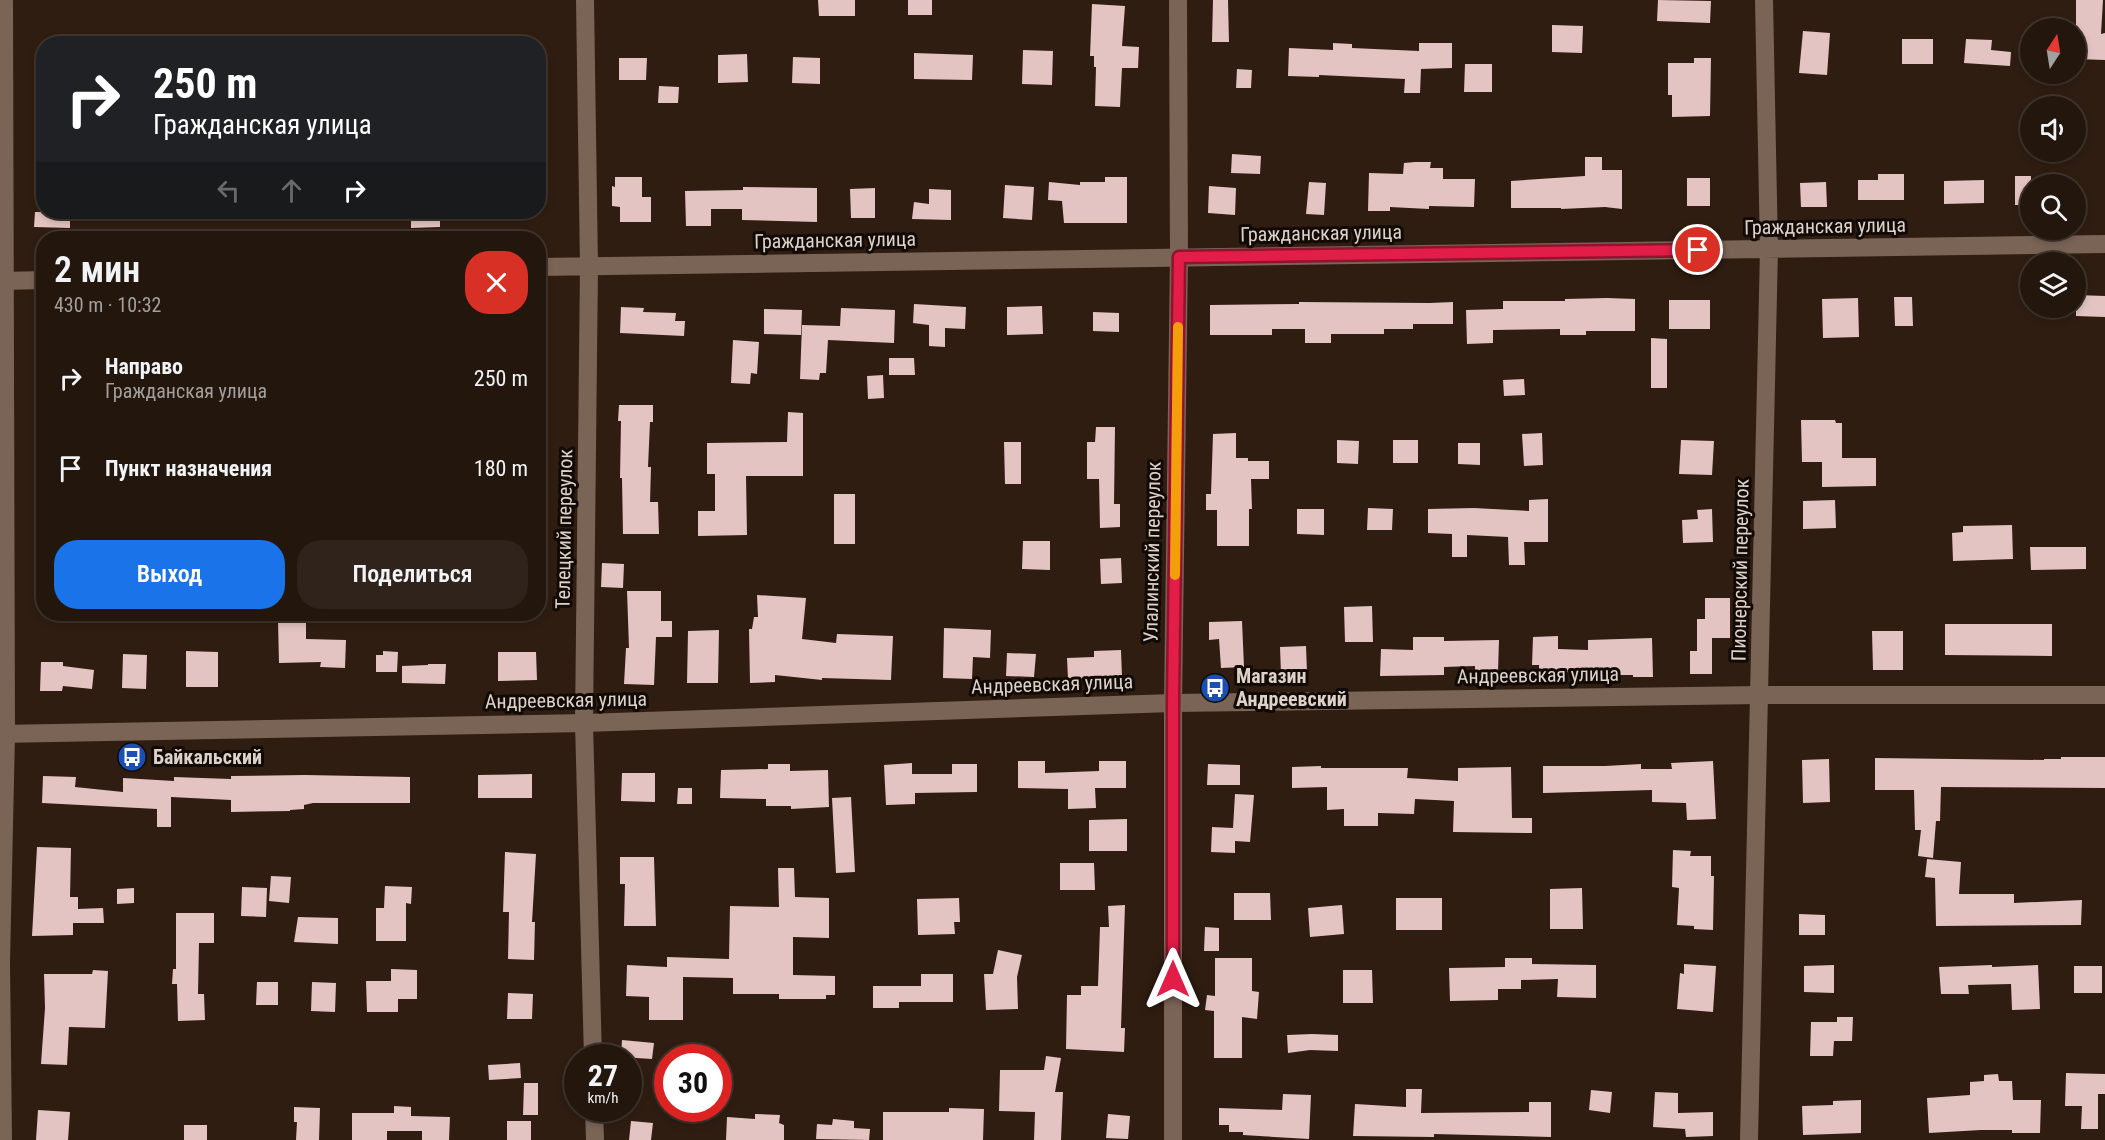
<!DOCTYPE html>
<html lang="ru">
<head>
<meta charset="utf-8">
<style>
	:root { --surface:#23160d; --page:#2f231b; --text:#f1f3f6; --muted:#a39f9d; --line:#40352e; --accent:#1a73e8 }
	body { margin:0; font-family:"Roboto Condensed",sans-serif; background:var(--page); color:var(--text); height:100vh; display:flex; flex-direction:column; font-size:22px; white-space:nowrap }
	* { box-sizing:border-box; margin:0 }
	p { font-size:20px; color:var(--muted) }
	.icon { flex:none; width:33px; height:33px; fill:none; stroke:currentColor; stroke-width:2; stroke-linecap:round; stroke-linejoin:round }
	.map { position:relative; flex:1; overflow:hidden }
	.drawer { position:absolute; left:36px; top:231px; width:510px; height:390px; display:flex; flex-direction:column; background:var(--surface); border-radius:24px; box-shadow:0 3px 9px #0003,0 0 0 2px var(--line) }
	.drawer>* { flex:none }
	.guide { position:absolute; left:36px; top:36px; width:510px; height:183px; border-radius:24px; box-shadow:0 3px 9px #0003,0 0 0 2px var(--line); background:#202124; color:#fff; overflow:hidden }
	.needle { width:39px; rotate:12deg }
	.controls { position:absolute; left:2020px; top:18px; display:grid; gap:12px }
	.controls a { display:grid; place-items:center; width:66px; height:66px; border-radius:50%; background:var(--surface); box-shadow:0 3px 9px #0003,0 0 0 2px var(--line); font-size:30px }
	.speed { position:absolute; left:564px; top:1044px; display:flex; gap:12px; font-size:30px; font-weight:700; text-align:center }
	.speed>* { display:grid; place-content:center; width:78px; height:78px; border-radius:50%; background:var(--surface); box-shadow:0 3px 9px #0003,0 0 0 2px var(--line); line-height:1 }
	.speed small { font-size:15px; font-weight:400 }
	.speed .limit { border:9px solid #d22; background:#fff; color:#111 }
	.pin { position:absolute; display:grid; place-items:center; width:51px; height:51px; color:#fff; margin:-26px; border:3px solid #fff; border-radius:50%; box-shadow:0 2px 6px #0007 }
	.me { position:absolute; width:66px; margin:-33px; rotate:0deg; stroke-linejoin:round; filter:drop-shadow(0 0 4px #0008) }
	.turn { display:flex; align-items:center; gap:21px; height:126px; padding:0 18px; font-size:27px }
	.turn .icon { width:78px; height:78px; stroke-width:2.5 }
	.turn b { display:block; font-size:42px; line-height:51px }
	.lanes { display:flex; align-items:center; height:57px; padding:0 18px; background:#0003; justify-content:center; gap:30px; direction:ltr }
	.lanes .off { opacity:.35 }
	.round { display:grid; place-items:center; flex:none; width:63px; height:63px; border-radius:24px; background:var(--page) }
	.summary { display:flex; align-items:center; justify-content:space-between; height:102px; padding:0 18px }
	h1 { font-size:36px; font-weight:600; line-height:45px }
	.action { display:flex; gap:12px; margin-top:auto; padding:12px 18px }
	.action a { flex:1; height:69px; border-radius:24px; background:var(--accent); color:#fff; font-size:24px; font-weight:600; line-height:69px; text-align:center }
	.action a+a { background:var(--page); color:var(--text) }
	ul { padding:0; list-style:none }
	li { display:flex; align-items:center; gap:18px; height:90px; padding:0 18px }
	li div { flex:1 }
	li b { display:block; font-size:22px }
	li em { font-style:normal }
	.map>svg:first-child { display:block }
</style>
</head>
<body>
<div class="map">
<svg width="2105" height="1140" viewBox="0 0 2105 1140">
	<rect width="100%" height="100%" fill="#2f1d11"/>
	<path fill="#e3c4c2" d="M818 0H855V16H819Z
		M908 0H932V15H908Z
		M1213 0H1228L1229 42H1212Z
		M1658 0 1711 1 1710 23 1657 21Z
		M2076 0H2103L2101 34 2105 33V60L2076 59Z
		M1092 4 1125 6 1122 46 1139 47 1138 68H1122L1120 107 1095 106 1096 67H1094V56H1090Z
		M1552 25 1583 26 1582 53 1552 52Z
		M1803 31 1830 33 1827 75 1799 73Z
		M1902 39H1933V64H1902Z
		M1966 39 1992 40 1991 50 2011 52 2010 66 1964 63Z
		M1333 43 1352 44V48L1419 51V43H1452V68L1421 69 1420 93H1404L1405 79 1319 75V77L1288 76 1289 48 1333 50Z
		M1023 50 1053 51 1052 85 1022 84Z
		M914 53 973 55 972 80 914 79Z
		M747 54 748 82 718 83V55Z
		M793 57 820 58V84L792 83Z
		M619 58H647L646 80H619Z
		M1694 58H1711L1710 116 1672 117V95H1668V63H1694Z
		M1465 64H1492V92H1464Z
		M1237 69 1252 70 1251 88H1236Z
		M659 86 679 87 678 103H658Z
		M1232 154 1261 156 1260 174 1231 173Z
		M1585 157H1602V170H1622V209L1605 207 1561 209V208H1511V181L1585 176Z
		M1415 162H1431L1430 168H1443V179H1475L1474 207 1429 206V209L1390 207V211H1368L1369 173 1403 174 1404 163Z
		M1878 174H1904V200H1858V180H1878Z
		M2015 176H2031V205H2015Z
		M615 177H642V197H651V222H620V207L612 206V186L615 187Z
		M1105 177H1127V223H1064L1062 201 1048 200 1049 182 1080 185V182H1105Z
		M1687 178H1710V206H1687Z
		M1984 180V203L1944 204V181Z
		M1309 182 1326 183 1324 215 1306 214Z
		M1826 182 1827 207H1801L1800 183Z
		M1005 185 1034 187 1032 220 1003 218Z
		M1209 186 1236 188 1235 215 1208 213Z
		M743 187 817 188V222L742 220V209H711V226H686L685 191 743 190Z
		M875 188V218H851L850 189Z
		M929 189 951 190V220L912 219 914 202 929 204Z
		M35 212H70V228L34 227Z
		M411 212H440V227L411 228Z
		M2076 295 2105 296V317L2076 316Z
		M1894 297H1912L1913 326H1895Z
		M1607 298 1635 299V331H1586V335H1560V329L1493 330V343L1467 344 1466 310 1503 309V301H1565V299Z
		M1858 298 1859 337 1823 338 1822 299Z
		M1669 300H1710V329H1669Z
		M1299 302 1430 303 1453 302V324H1413V329H1384V334H1331V343H1305V329H1272V335H1210V305L1299 304Z
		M914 304 966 307 965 329 945 328V347L929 346V325L913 323Z
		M1042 306 1043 334 1007 335V307Z
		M621 307 644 308 643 312 676 313 675 321H685L684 336 620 333Z
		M841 308 895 310 894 343 828 340 826 373H820L819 380 800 379 802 325 840 326Z
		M764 309 802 310 801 335 764 334Z
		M1093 312 1119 313V332L1093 331Z
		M1651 338 1667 339V388H1651Z
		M733 340 759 342 757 374 751 373 750 384 731 383Z
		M889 358H914L915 375H889Z
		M883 375 884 398 868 399 867 376Z
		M1524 379 1525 395 1504 396 1503 380Z
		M619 405H653V422H650L648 467H651L650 502H658L659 534H623L622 478H620L621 421H618Z
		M788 412 803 413V476H746L747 535 698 536V511H715V474H707V443L787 442Z
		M1801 420H1835L1836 423H1842V458H1876V486L1822 487V462H1802Z
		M1096 427H1115L1114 504H1120V527L1100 528 1099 479H1087V442H1095Z
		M1236 433V458H1248V461H1269V479H1251L1252 509H1249V546H1217V510H1206V494H1211L1213 434Z
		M1542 433 1543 465 1524 466 1522 434Z
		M1337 440 1359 441 1358 464 1337 463Z
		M1393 440H1418V463H1393Z
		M1681 440 1714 441 1712 475 1679 474Z
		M1004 442H1021V484H1005Z
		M1458 443H1480V465L1458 464Z
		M834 494H855V544H834Z
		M1548 499V542H1524L1525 565H1509L1508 537 1467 535V557H1452V534L1428 533V509L1474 508 1529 511V500Z
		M1835 500 1836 528 1803 529V501Z
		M1368 508 1393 509 1392 530H1367Z
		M1297 509H1324V535L1297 534Z
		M1712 509 1713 542 1683 543 1682 520 1698 519 1697 510Z
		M2012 525 2013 559 1953 561 1952 533 1963 532V526Z
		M1023 541H1050V570L1022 569Z
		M2030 547H2086V569L2031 570Z
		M1121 558 1122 583 1101 584 1100 559Z
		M602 563 624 564 623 588 601 587Z
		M627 591H661V621H672V637H656L654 685 624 684 626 648H629Z
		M757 595 806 598 802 639 836 643 837 634 893 636 891 680 822 678V680L775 675V682L750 683 749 629H752L754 617H758Z
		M1705 598H1730V638H1712V674H1690V651H1697V619H1705Z
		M1372 606 1373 642H1345L1344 607Z
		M278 620H306V639L346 640 345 668 320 667 321 662 279 663Z
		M1242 621 1244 667 1221 668 1219 639 1209 640V622Z
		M1945 624H2052V656L1945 655Z
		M944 628 991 630 990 658 973 657 972 679 943 678Z
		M719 630 718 683H687L688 631Z
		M1872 631H1903V670H1873Z
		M1558 636V649L1588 650V640L1652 638 1653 677H1633V675H1588V673L1558 672V675H1539V665H1532L1533 637Z
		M1413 637H1444V641L1499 640 1498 672H1475V666L1444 667V675L1380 676 1381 649 1413 650Z
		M1306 646 1307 673 1281 674 1280 647Z
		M1121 650 1122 677 1068 679 1067 658 1094 657V651Z
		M186 651 218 652V687H186Z
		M383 651 398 652 397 672H376V655H383Z
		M498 652H536L537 680 498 681Z
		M1007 653 1036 654 1034 677 1006 676Z
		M123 654 147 655 146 689 122 688Z
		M41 662H63V666L94 670 92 689 63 686 62 691H40Z
		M428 664H446L445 684 402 683V666L428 665Z
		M2061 757H2105V788L1941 787 1940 821H1936L1933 858 1918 856 1921 830H1915L1914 790H1875V758L2044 760V759H2061Z
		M1829 759 1830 802 1803 803 1802 760Z
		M1018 761H1045V773L1099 771V761H1126V788H1095L1096 808 1068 809V789L1018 788Z
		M1713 761 1716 819 1687 820 1686 803 1652 802V790L1543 793V766H1605L1641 764V769H1672L1671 763Z
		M912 763V774H952V764H977V792L915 793V804L886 805 884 765Z
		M768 764H790V771L828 770 829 807 791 809V806H766V799L720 798 721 770 768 769Z
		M1208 764 1240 765V785H1207Z
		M1321 766V768H1408L1407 778 1458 781V768L1511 767 1512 818H1532V833L1453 832 1454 801 1415 799 1414 814 1378 813V826H1344V809L1327 810V787L1292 788V767Z
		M622 773H655V802L621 801Z
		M532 774V798H478V775Z
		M305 775 410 777V803H313L304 805V809L290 810V811L231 812V800L171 797V827H157V809L42 803 43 776 76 777 75 787 123 792V778L174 781V777L231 779V776Z
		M678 788H692V804H677Z
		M1235 794 1254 795 1250 842 1235 841V853L1211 852 1212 827 1233 828Z
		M851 797 855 872 836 873 832 798Z
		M1127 819V851H1089V820Z
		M37 847 71 848 70 897H78V909L103 908 104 923H73V935L32 936Z
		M1673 850 1691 851 1690 856H1711V876H1714L1713 930 1694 929V926L1677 925 1679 888 1672 887Z
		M505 852 536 854 532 922H535L534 960 508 959 509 912H503Z
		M620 857H654L656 926H624L625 884H620Z
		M1927 859 1961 862 1959 894H2014V903L2082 900 2081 925 1936 926 1935 878 1925 877Z
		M1060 863H1094L1095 890H1060Z
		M778 868H794L795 897 829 898V938L793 937V975L835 976V995H826V999H779V994H733V978L683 977V1020H649V997L626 996 627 965 667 967V957L729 959 730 906 779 907Z
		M271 876 291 877 289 903 269 901Z
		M385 886 412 887 411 904 406 903V941H376V908H384Z
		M242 887 267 888 266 917 241 916Z
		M134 888V903L117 904V889Z
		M1582 888 1583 929H1550V889Z
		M1234 893H1270L1271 920H1234Z
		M959 898 960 922H954L955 934 918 935 917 899Z
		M1396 898H1442V930H1396Z
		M1125 905 1121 1028H1125L1124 1052 1066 1049 1067 995H1081V986H1098L1100 927H1109L1108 906Z
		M1342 905 1344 934 1310 937 1308 908Z
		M176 913H214V943H199L198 994H204L205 1020 178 1021 177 984H172L173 969H176Z
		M1799 914 1825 915V935H1799Z
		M298 917 338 918V944L294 942Z
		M1205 927 1219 928V951H1204Z
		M998 950 1022 955 1017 977 1018 1009 986 1010 984 974H993Z
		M1215 958H1252V991L1259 992 1257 1019 1242 1017V1058H1214V1011L1205 1010 1207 995 1215 996Z
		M1505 958H1532V964L1596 965V998L1557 997 1558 979 1521 980V989H1498V1000L1450 1001 1449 968 1505 967Z
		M1684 964 1716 966 1713 1012 1677 1009 1680 973 1684 974Z
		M1834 965V993L1804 992V966Z
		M1992 965V967L2038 965 2040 1009 2012 1010 2011 984 1968 985 1969 994H1941L1939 967Z
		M2074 966H2102V993H2074Z
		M391 969 417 970V999H398V1012H367L366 981H391Z
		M93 970 108 971 105 1028 69 1027 67 1065 41 1064 45 1008 44 974H92Z
		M1343 970H1372L1373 1003H1343Z
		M921 974H953V1002H899V1008H873V986H921Z
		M257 982H278V1005H256Z
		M312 982 336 983 335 1012 311 1011Z
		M508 993 533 994 532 1019H507Z
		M1837 1017H1853L1852 1041H1834L1833 1056H1810L1811 1022H1837Z
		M1312 1034 1338 1035V1051L1310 1050 1288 1053 1287 1035Z
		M622 1040 654 1043 652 1059 621 1057Z
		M1046 1056 1061 1058 1055 1092H1063L1061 1140H1034L1035 1112 999 1111 1000 1070H1044Z
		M520 1063 521 1078 489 1080 488 1065Z
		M2066 1073 2105 1074V1094H2098V1129H2081L2082 1106H2065Z
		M1998 1074 1999 1081H2012L2013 1100H2041L2040 1133H2012V1130H1981L1929 1133 1927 1098 1970 1095V1082L1984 1081V1075Z
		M524 1083H538V1115H523Z
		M1406 1089H1422L1421 1113 1529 1112V1102H1551V1137L1434 1134V1137L1353 1136 1355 1104 1406 1107Z
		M1591 1090 1612 1092 1610 1113 1589 1110Z
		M1655 1092 1678 1093V1113L1713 1112V1136L1686 1137 1685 1129 1653 1127Z
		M1283 1094 1311 1095 1309 1139 1243 1135V1132H1229V1125H1219V1108L1282 1110Z
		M1861 1100V1133L1803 1135 1802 1106 1833 1105V1101Z
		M394 1106 411 1107V1116L450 1117 449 1140H422V1131H387V1140H352V1113H394Z
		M294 1107 320 1108 319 1140H296L297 1122H294Z
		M949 1108 984 1109 983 1140H883V1112H949Z
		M38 1110 70 1112 68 1140H36Z
		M755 1114 780 1115 779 1123 784 1125V1140H726L727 1117 755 1119Z
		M1108 1114 1130 1116 1128 1139 1106 1138Z
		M833 1119 854 1121V1128L870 1129 869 1140 816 1139 817 1124 832 1125Z
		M507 1121H531V1140H507Z
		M631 1121 653 1123 651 1140H629Z
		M184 1125H207V1140H184Z"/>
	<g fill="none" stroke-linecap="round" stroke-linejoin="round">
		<path stroke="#7a6456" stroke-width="18" d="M585 0 589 266 584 723 593 1058
			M538 267 2105 244
			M3 281 44 280
			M594 1108 595 1140
			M3 1140 1 963 6 734 4 0
			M1173 1140V703L1179 257 1178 0
			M1749 1140 1769 249 1764 0"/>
		<path stroke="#7a6456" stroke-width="18" d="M0 734 584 723 1173 703 1760 695H2105"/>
	</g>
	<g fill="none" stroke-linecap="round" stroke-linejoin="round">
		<g stroke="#92132f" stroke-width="15">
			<path id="route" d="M1173 979V702L1179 257 1698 250"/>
		</g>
		<use href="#route" stroke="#e11d48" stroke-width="10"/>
		<path stroke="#f59e0b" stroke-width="10" d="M1175 575 1178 327"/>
	</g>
	<defs>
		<g id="bus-disc" transform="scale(1.5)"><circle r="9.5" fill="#1a4fb4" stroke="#110a05"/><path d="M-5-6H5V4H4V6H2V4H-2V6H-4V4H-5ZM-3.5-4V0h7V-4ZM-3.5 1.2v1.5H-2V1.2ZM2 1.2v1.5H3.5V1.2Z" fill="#fff"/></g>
	</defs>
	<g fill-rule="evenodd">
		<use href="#bus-disc" x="1215" y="688"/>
		<use href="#bus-disc" x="132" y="757"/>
	</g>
	<g text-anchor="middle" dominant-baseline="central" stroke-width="6" stroke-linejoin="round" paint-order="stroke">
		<g font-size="20" fill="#ddd1c9" stroke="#110a05">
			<text transform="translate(1825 226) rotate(-1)">Гражданская улица</text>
			<text transform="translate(1321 233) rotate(-1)">Гражданская улица</text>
			<text transform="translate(835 240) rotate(-1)">Гражданская улица</text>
			<text transform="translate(564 529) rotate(-89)">Телецкий переулок</text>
			<text transform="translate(1152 552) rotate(-89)">Улалинский переулок</text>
			<text transform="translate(1740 570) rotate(-89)">Пионерский переулок</text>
			<text transform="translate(1538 675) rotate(-1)">Андреевская улица</text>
			<text transform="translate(1052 684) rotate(-2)">Андреевская улица</text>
			<text transform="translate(566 700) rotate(-1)">Андреевская улица</text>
		</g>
		<g font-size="20" font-weight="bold" fill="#ddd1c9" stroke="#110a05" text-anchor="start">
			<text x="1236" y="676">Магазин<tspan x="1236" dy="23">Андреевский</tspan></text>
			<text x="153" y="757">Байкальский</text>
		</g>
	</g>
</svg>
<div class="controls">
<a><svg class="needle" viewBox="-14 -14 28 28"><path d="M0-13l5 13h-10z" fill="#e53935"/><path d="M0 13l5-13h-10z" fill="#a39f9d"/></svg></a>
<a><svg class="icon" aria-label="sound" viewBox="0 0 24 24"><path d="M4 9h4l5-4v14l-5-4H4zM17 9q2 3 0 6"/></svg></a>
<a><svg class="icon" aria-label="search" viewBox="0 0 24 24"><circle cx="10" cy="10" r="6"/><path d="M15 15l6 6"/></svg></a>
<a><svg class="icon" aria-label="layers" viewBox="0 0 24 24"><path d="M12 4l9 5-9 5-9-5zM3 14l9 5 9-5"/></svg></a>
</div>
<div class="speed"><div>27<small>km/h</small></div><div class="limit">30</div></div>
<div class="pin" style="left:1698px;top:250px;background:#d93025"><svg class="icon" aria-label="arrive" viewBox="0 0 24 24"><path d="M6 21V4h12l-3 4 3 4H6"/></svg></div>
<svg class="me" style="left:1173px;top:979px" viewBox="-20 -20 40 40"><path d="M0-17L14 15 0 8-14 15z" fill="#e11d48" stroke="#fff" stroke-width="4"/></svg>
<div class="guide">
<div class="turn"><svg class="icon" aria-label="right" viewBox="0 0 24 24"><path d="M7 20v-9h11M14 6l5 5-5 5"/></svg><div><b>250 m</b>Гражданская улица</div></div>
<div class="lanes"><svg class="icon off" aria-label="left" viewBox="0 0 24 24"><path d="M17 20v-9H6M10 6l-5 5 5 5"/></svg><svg class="icon off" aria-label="ahead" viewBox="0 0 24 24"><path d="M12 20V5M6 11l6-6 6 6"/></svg><svg class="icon" aria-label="right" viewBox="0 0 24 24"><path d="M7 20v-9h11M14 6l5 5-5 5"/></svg></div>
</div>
<section class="drawer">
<div class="summary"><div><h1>2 мин</h1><p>430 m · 10:32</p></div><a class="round" style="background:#d93025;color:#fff"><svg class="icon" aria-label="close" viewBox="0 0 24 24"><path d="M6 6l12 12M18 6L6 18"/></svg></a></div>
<ul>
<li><svg class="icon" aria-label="right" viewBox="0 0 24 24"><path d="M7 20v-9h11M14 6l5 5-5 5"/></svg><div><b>Направо</b><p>Гражданская улица</p></div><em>250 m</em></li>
<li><svg class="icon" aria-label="arrive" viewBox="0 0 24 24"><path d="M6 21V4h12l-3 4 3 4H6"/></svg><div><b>Пункт назначения</b></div><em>180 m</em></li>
</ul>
<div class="action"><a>Выход</a><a>Поделиться</a></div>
</section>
</div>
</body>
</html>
